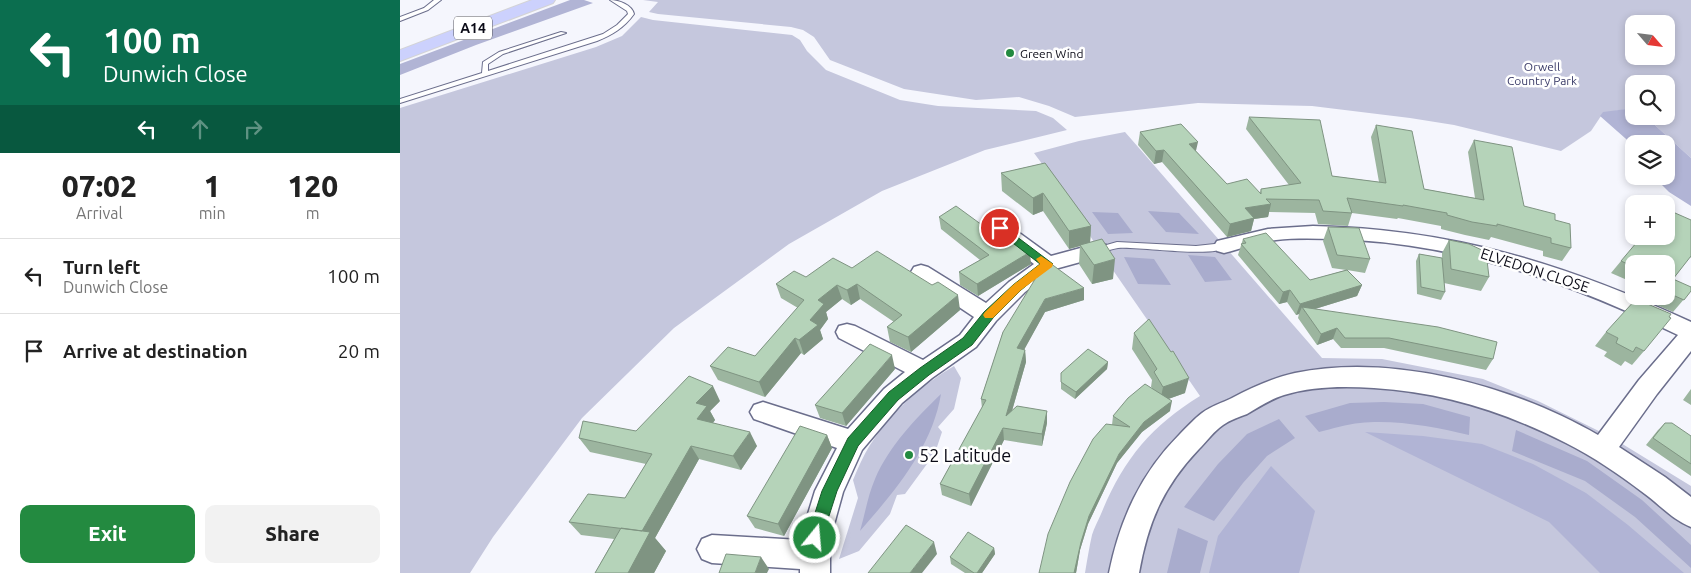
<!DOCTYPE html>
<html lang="en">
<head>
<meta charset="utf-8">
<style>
	:root { --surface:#fff; --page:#f2f2f2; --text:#222; --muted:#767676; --line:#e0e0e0; --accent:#238a40 }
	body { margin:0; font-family:Ubuntu,sans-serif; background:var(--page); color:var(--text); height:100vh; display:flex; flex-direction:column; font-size:19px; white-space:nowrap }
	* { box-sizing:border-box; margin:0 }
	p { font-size:16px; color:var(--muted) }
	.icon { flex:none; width:28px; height:28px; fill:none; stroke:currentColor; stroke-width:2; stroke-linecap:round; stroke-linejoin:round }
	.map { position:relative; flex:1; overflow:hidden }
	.side { display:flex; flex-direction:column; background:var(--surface); width:400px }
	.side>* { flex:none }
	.top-card { background:#0b6e4f; color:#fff; overflow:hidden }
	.needle { width:32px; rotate:118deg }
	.tools { position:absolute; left:1225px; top:15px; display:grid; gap:10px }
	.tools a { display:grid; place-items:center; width:50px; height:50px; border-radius:10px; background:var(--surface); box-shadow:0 2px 8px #0003; font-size:25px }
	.pin { position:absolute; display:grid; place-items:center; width:42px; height:42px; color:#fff; margin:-21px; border:2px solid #fff; border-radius:50%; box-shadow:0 1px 5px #0007 }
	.me { position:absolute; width:55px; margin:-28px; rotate:17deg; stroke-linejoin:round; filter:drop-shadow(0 0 4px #0008) }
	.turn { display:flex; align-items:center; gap:18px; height:105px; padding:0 20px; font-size:22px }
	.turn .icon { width:65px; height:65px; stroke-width:2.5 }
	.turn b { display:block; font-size:35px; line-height:42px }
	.lanes { display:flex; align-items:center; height:48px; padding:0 20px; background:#0003; justify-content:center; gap:25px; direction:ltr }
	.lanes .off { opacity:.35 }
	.eta { display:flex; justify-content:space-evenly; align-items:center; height:85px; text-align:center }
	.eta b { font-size:30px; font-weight:800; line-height:35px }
	.button { display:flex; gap:10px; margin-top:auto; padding:10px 20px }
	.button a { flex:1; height:58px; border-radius:10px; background:var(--accent); color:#fff; font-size:20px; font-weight:800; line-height:58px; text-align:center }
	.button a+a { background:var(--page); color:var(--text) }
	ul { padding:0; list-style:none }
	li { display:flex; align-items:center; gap:15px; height:75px; padding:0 20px; border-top:1px solid var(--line) }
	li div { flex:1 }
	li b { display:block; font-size:19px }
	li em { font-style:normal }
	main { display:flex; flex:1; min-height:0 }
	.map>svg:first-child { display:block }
</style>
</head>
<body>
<main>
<section class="side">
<div class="top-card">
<div class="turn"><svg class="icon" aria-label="left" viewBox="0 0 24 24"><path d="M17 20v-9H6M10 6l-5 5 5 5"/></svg><div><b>100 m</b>Dunwich Close</div></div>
<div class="lanes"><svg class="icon" aria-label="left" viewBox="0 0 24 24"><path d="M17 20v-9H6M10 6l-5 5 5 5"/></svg><svg class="icon off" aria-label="ahead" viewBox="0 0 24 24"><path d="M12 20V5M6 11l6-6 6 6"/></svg><svg class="icon off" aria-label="right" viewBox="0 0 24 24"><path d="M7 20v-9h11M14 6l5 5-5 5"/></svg></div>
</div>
<div class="eta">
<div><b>07:02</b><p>Arrival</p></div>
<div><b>1</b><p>min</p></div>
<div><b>120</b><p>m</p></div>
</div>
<ul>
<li><svg class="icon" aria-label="left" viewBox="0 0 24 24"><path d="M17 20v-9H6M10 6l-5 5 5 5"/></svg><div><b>Turn left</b><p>Dunwich Close</p></div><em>100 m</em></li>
<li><svg class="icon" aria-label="arrive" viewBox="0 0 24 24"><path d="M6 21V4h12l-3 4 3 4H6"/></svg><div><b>Arrive at destination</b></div><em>20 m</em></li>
</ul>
<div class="button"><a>Exit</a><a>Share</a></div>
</section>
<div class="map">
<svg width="1291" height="573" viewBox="0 0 1291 573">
	<rect width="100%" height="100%" fill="#f5f6fd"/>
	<path fill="#c5c7dd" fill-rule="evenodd" d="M243 0H1291V158L1245 116H1266V84H1234V108L1203 113 1191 131 1161 151 1054 125 1010 118 912 106 798 103 675 117 649 106 619 97 576 100 504 89 430 60 414 37 403 30 391 27 258 14 249 12 258 2ZM1234 24H1266V56H1234Z
		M241 17 253 20 392 35 400 40 407 51 426 70 500 100 538 106 636 111 653 118 667 130 585 150 482 191 389 244 274 328 182 418 93 537 70 573H0V108L196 47 222 36Z
		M725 132 922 358 982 359 1083 379 1138 401 1211 437 1291 486V573H685C687 561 689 548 692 535 694 528 698 521 701 514 723 460 751 426 800 396L699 250 660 188 634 153 679 141Z
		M554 366 561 378 554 409 538 427 542 432 535 453 505 494 497 495 490 514 459 551 439 559 458 498 453 480C458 468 463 456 470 445 491 412 520 386 554 366Z"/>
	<path fill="#b1b4d5" d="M170 0H184L193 3 76 45 0 75V64Z
		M1234 108V116H1245L1291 158V206L1269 192 1253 176H1266V144H1234V146L1200 116 1203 112Z
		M965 432 1023 436 1082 444 1133 464 1186 493 1228 525 1284 573H1200L1149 522Z
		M871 466 915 511 899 573H809L818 536Z"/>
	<path fill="#a9accd" d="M748 211 779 213 799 234 766 232Z
		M692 212 718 213 733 233 708 234Z
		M788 255 815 257 832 280 805 282Z
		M724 257 754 259 771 285 738 284Z
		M541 394C532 448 495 491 460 531 465 514 468 495 475 479 489 446 516 418 541 394Z
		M984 402 1023 404 1070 417 1069 435C1037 427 993 419 960 423 947 424 932 429 919 432L905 416 950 403Z
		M879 419 895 438 867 456 843 483 814 521 784 507 818 464 847 434Z
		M1116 430 1187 461 1242 500 1291 545V568L1235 517 1185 481 1112 451Z
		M778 528 808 541 800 573H767Z"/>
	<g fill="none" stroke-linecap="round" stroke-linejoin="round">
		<g stroke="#6b6e8c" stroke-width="2">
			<path id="lane" d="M34 0H41L28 10 0 21V17L24 8Z
				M210 0C219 0 232 5 234 14 224 28 212 35 197 41L0 103V99L82 73 83 62 99 52 161 32 166 33 103 54 88 64V71L203 34 217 25 228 14 227 11Z
				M717 242 796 246 824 243 829 246C815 259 739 246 718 248 712 249 705 251 699 253L694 250 696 248Z"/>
		</g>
		<g stroke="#6b6e8c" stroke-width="3">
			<path id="street" d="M600 222 607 224 651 256 699 243 706 245 709 250 706 255 655 269 625 292 596 321 576 347 532 378 502 403 462 450 443 492 430 539V573H400V569L312 563 302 559 297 549 302 539 312 535 400 540 415 491 437 448 354 419 350 412 354 405 363 402 448 429 484 389 505 372 439 338 436 332 439 326 447 324 455 326 523 360 560 335 574 317 514 277 511 272 514 267 521 265 528 267 586 303 609 282 634 264 593 232 590 228 593 224Z
				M913 226C1053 229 1165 264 1291 322V351L1257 394 1219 447 1265 477 1291 497V527C1273 520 1260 505 1245 494 1220 475 1194 457 1166 443 1105 412 1043 392 974 388 944 386 913 386 884 395 871 399 859 407 847 414 839 417 830 420 823 425 814 431 807 441 799 449 763 487 748 522 739 573H709C720 519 741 473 780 434 787 427 794 419 802 413 811 406 822 403 832 398 853 387 873 378 895 373 993 353 1113 386 1198 435L1239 380 1278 335C1175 285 1070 247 955 240 929 239 902 237 876 240 858 242 841 249 824 253L817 251 814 246 817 241 868 229Z"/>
		</g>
		<g stroke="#d3d3d5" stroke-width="2">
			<path id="highway" d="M132 0H155L153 3 0 61V50Z"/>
		</g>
		<use href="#lane" fill="#fff" fill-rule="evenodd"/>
		<use href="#street" fill="#fff" fill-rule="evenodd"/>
		<use href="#highway" fill="#ccd1fd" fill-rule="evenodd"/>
	</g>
	<path fill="#9cb59f" d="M849 117 932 176 979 182 971 137 976 125 1024 189 1075 198 1068 152 1074 140 1124 206 1155 220 1171 248 1162 261 1143 256V251L1091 237 1089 240 1065 235 1041 229V226L998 218 997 219 952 213 948 226 918 224 915 213 869 212 868 217 854 219 851 231 827 237 762 162 754 164 738 145 740 132 796 151 827 184 860 193 861 189 889 185 846 129Z
		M645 163 691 226 690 242 713 279 692 284 679 264 680 246 669 249 643 211 633 215 602 191 601 173Z
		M539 217 631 264 578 296 560 285 559 272 580 260 541 229Z
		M1291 220V258L1290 257 1273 279 1291 291 1273 312 1238 297 1239 296H1266V264H1234V283L1211 273 1221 261Z
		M928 227 970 259 965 273 947 270 962 285 957 296 915 309 1093 359 1086 370 984 348H941L933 339 917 345 898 318 899 314 896 315 887 302 879 304 838 255 843 239 910 280 946 270 932 268 923 241Z
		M1049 240 1089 277 1081 291 1044 283 1045 292 1041 300 1017 294 1016 261 1019 254 1042 258V253Z
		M452 268 560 310 511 352 490 342 487 327 494 322 460 299 451 305 442 299 426 312 428 319 420 330 423 339 404 355 401 353 365 397 318 380 310 366 355 356 398 308 381 298 376 284Z
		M684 288V300L645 312 624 349 625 350 626 362 612 411H647V423L642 446 604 440 571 506 542 495 540 484 582 408 581 399 603 332Z
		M1206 332 1244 351 1232 365 1225 361 1221 366 1204 356 1207 352 1195 346Z
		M734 333 785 393 768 399 770 411 742 432 717 463 688 524 680 550 676 573H639L712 425 713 416 752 388 751 387 752 380 732 349Z
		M708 362 707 369 675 399 661 389V373Z
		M495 369 446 426 420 418 415 405Z
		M1291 389V405L1283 400Z
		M320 401 310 411 315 420 313 423 357 446 341 470 299 459 255 538 266 551 254 573H195L214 539 181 535 169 522 225 498 246 464 190 452 179 438 236 431Z
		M1265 423 1291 436V476L1246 445 1258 430Z
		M427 435 432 448 384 536 355 528 347 516Z
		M594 548 595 554 582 573H565L551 564 550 557Z"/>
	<path fill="#7f9482" d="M798 142 795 155 789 144Z
		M764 150 762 162 754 164 756 151Z
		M643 193V211L633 215V198Z
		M871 204 868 217 854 219 851 231 827 237 830 224 845 208Z
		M691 226 690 244 680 245V246L669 249V231Z
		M630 252 631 264 578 296 577 284Z
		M715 259 713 279 692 284 694 265Z
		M457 284 460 299 451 305 447 290Z
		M437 285 442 299 426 312 428 319 420 330 423 339 404 355 399 340 410 320 418 300Z
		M962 285 957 296 905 312 902 307 899 314 896 315 900 304Z
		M684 288V300L645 312 618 361 617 348 645 299Z
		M890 290 887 302 879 304 883 292Z
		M558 295 560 310 511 352 508 337Z
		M937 328 933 339 917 345 921 334Z
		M395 338 401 353 365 397 359 382Z
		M625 350 626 362 607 428 606 416Z
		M492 355 495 369 446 426 442 413Z
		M708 362 707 369 675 399 676 392Z
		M789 378 785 393 760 402 763 387Z
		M313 386 320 401 310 411 315 420 305 433 297 419 296 403Z
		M772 401 770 411 742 432 717 463 688 524 680 550 676 573H674L681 542 689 516 719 454 744 422Z
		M647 411V423L642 446V434Z
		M603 428 604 440 571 506 569 494Z
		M350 432 357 446 341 470 333 456Z
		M427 435 432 448 384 536 378 524Z
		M291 446 299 459 255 538 266 551 254 573H228L242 531Z
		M534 542 537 554 522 573H510Z
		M594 548 595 554 582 573H577Z
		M361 557 369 569 367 573H355Z"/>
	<path fill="#b5d3b9" stroke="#7f9482" d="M849 117 920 120 932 176 986 183 976 125 1012 131 1024 189 1084 200 1074 140 1112 147 1124 206 1155 214V220L1170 224 1171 248 1151 243V238L1097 224V226L1072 222 1047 215V213L1003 205V206L947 198 952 213 923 211 919 200 866 199 871 204 845 208 854 218 830 224 764 150 756 151 740 132 781 124 798 142 789 144 827 184 847 179 861 194V189L901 183Z
		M645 163 691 226 669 231 643 193 633 198 601 173Z
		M556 206 608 244 615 240 630 252 577 284 559 272 589 255 539 217Z
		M1266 209 1291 220V256L1273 279 1291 287V291L1284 300 1266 292V264H1234V267L1221 261 1242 236H1266Z
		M928 227 959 228 970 259 937 255Z
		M866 233 910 280 947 270 962 285 900 304 890 290 883 292 841 244 846 243 843 239Z
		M702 239 715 259 694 265 680 245Z
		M1049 240 1069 244 1086 252 1089 277 1051 269Z
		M477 251 532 285 538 282 558 295 508 337 487 327 502 315 457 284 447 290 437 285 418 300 424 304 410 320 418 325 399 340 395 338 359 382 310 366 328 347 355 356 404 300 376 284 394 271 406 277 433 258 452 268Z
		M1019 254 1042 258 1045 292 1021 287Z
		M650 263 684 288 645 299 617 348 625 350 606 416 617 406 647 411 642 434 603 428 569 494 540 484 586 400 581 399 603 332 640 271Z
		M1236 299 1271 314 1269 317 1271 318 1244 351 1236 347 1233 352 1216 343 1218 338 1206 332Z
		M902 307 1038 327 1097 342 1093 359 989 338H945L937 328 921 334Z
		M749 319 771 352 773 351 789 378 763 387 754 372 757 369 734 333Z
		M470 344 492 355 442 413 415 405Z
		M688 349 708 362 676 392 661 382V373Z
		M289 376 313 386 296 403 307 406 297 419 350 432 333 456 291 446 242 531 169 522 188 494 225 498 252 454 179 438 183 421 236 431Z
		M745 384 772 401 744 422 719 454 689 516 681 542 674 573H639L648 534 670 482 693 439 706 424 730 427 713 416 728 398Z
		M1265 423H1272L1291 436V464L1253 438Z
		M400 426 427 435 378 524 347 516Z
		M506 525 534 542 510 573H468Z
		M221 528 250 532 228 573H195Z
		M568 532 594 548 577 573H574L550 557Z
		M326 554 361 557 355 573H319Z"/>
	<path fill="#238a40" stroke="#175a2a" d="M600 224 653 264 621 290 593 318 572 345 529 375 498 400 458 446 437 491 420 544 415 546 409 544 407 538 422 491 448 438 489 392 520 368 563 338 584 312 613 285 640 264 596 230 595 228 596 225Z"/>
	<path fill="#f59e0b" d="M641 256 653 264 652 267 621 290 593 318H585L583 315 585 312 613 285 640 264 636 259Z"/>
	<g fill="#238a40" stroke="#fff" stroke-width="2">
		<circle cx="610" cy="53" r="5"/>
		<circle cx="509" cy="455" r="5"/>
	</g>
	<g text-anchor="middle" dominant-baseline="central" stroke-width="5" stroke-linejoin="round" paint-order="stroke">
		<g font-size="12" fill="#0a0a16" stroke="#fff" text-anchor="start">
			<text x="620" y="53">Green Wind</text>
		</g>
		<g font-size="12" fill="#393a67" stroke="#fff">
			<text x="1142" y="66">Orwell<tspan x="1142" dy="14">Country Park</tspan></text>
		</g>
		<rect fill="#fff" stroke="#54545c" stroke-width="1" x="54" y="16.5" width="38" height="23" rx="4"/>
		<g font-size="14" font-weight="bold" fill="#0a0a16">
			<text x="73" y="28">A14</text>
		</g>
		<g font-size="15" fill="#0a0a16" stroke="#fff">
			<text transform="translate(1135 270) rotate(18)">ELVEDON CLOSE</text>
		</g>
		<g font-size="18" fill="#0a0a16" stroke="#fff" text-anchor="start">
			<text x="519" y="455">52 Latitude</text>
		</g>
	</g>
</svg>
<div class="tools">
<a><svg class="needle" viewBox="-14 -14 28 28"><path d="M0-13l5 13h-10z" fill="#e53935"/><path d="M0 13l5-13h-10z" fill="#767676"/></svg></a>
<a><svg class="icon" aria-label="search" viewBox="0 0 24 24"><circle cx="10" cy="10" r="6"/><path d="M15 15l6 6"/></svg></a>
<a><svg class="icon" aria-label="layers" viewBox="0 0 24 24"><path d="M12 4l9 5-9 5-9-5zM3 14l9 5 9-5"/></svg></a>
<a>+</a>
<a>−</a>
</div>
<div class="pin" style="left:600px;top:228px;background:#d93025"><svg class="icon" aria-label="arrive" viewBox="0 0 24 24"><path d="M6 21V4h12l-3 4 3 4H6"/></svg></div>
<svg class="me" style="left:415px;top:538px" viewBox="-20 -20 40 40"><circle r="17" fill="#238a40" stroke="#fff" stroke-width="3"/><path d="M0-11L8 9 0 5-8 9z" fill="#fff"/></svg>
</div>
</main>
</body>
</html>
